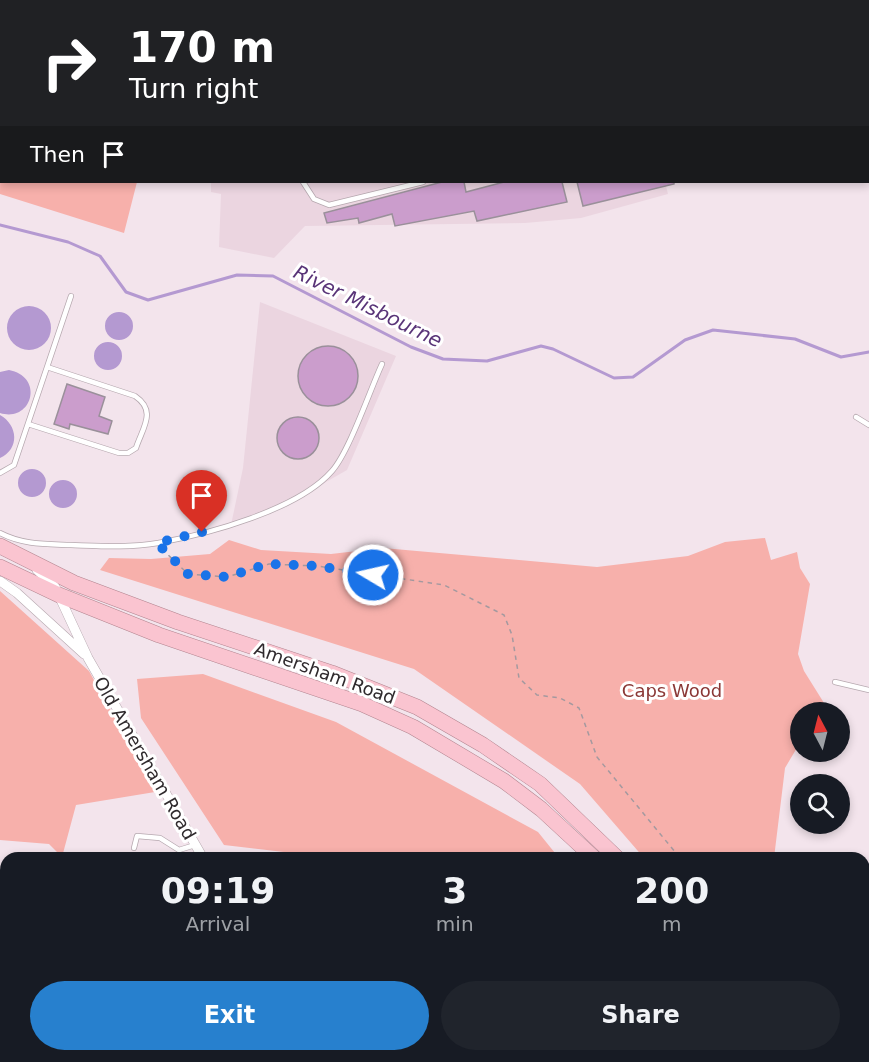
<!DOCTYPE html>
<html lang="en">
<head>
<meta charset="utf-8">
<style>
	:root { --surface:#171b24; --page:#20242c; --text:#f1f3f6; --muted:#9ea1a6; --accent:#2780ce }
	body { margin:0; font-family:"DejaVu Sans",sans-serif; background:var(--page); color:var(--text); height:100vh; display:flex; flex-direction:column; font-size:22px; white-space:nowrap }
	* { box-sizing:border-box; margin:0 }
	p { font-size:20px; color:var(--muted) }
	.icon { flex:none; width:33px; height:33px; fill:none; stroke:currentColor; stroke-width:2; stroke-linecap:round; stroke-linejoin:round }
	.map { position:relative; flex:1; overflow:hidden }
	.details { position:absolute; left:0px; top:852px; width:870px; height:210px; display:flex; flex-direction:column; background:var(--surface); border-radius:18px 18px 0 0; box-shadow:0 3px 9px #0003 }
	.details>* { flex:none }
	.hud { position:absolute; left:0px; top:0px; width:870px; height:183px; box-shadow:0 3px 9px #0003; background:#202124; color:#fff; overflow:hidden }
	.needle { width:39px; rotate:353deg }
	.fabs { position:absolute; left:790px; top:702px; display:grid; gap:12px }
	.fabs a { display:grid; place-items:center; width:60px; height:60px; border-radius:50%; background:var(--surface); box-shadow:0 3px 9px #0003; font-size:30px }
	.pin { position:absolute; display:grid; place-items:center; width:51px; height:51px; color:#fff; margin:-62px -26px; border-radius:50% 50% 50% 0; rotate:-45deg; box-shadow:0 0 6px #0007 }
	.pin .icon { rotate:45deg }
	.me { position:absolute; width:66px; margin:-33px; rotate:279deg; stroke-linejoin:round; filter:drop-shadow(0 0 4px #0008) }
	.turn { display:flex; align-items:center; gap:21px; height:126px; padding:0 30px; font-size:27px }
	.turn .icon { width:78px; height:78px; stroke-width:2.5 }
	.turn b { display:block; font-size:42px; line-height:51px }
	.then { display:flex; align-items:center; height:57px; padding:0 30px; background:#0003; gap:12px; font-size:22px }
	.eta { display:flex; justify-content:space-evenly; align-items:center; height:102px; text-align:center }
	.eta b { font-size:36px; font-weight:700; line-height:42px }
	.button { display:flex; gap:12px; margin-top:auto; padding:12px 30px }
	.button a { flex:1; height:69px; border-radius:36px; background:var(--accent); color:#fff; font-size:24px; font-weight:700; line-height:69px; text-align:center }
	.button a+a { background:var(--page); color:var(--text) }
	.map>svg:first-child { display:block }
</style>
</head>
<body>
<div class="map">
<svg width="869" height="1062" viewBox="0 0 869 1062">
	<rect width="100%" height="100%" fill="#f3e4ec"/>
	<path fill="#ebd5e0" d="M211 182H665L668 194 581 218 525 223 305 226 274 258 219 247 221 194 211 192Z
		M260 302 396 356 347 470 305 494 231 525 243 468Z
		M161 1056H336L335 1062H157Z"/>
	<path fill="#f7b0ab" d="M15 0H374L14 1Z
		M1 47 2 182H137L124 233 0 194Z
		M765 538 771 560 797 552 800 568 810 584 798 654 804 671 824 703 818 712H801V741L785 768 774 858H644L580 784 414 669 100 570 109 558 151 559 210 554 229 540 261 550 331 554 383 548 597 567 688 556 725 542Z
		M0 591 89 671 155 792 76 805 62 857 49 844 0 840Z
		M203 674 336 722 538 832 559 858H335L224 845 141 718 137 679Z"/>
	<path fill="#b499d1" d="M7 328a22 22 0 1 1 44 0a22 22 0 1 1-44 0Z
		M105 326a14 14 0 1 1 28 0a14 14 0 1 1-28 0Z
		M94 356a14 14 0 1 1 28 0a14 14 0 1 1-28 0Z
		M9 370C45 377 32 423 0 413V372Z
		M0 415C18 425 20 449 0 458Z
		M18 483a14 14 0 1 1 28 0a14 14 0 1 1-28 0Z
		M49 494a14 14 0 1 1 28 0a14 14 0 1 1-28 0Z"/>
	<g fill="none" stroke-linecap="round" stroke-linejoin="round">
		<path stroke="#b499d1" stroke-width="3" d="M0 225 68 242 100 256 126 292 148 300 237 275 273 276 411 347 443 359 487 361 541 346 553 349 614 378 633 377 685 340 713 330 795 339 841 357 869 352"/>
	</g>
	<path fill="#cb9dcc" stroke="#9a909a" stroke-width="1.5" d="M442 182H464L466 192 504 182H562L567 202 477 221 474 211 395 226 392 214 359 223 358 218 327 223 324 213Z
		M577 182H674V184L583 206Z
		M298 376a30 30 0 1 1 60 0a30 30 0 1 1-60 0Z
		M67 384 105 397 99 416 112 421 108 434 70 424 69 429 54 424Z
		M277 438a21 21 0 1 1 42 0a21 21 0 1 1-42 0Z"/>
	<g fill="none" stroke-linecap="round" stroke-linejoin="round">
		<g stroke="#b6a8af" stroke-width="6">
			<path id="service" d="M496 2V0
				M303 182 314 199 329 205 423 182
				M856 417 869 425
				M28 424 119 453H128L136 448C143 427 157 411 135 396L47 367
				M0 473 14 465 71 296
				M0 533C23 545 46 544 71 545 100 546 129 548 158 543 208 534 298 510 332 471 349 452 370 390 382 364
				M835 682 869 690
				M134 848 137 836 160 838 179 850 195 845
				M53 1056 60 1058
				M380 1059 397 1062
				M172 1062 177 1056
				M261 1062 265 1056
				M396 1062C409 1059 426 1062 436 1057L456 1062
				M500 1062 502 1056"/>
		</g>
		<g stroke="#b6a8af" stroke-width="10">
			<path id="minor" d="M868 65H869
				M37 570 55 587 88 658 203 858
				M0 581 17 593 84 654
				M864 995 869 927
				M0 1045 6 1031
				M379 1056 381 1062
				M825 1062H831
				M855 1062 856 1056"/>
		</g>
		<g stroke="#b2848f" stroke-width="15">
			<path id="primary" d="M0 975H6
				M532 1056 550 1062
				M605 1056 627 1062"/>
		</g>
		<g stroke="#b2848f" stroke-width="16">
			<path id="trunk" d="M0 546 74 583 178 622 332 673 417 707 483 745 540 784 617 858
				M0 567 59 595 159 635 362 704 413 727 504 781 541 809 594 858
				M735 1056 739 1062
				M806 1056 814 1062"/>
		</g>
		<path stroke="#a4999f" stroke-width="1.5" stroke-dasharray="4.5 4.5" stroke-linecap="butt" d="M162 549 188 574 227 577 269 564 317 566 444 585 504 615 512 635 519 678 537 695 560 698 579 708 597 757 680 858
			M639 1058 656 1062
			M516 1062 518 1056"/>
		<use href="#service" stroke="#fff" stroke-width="4.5"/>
		<use href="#minor" stroke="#fff" stroke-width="9"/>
		<use href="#primary" stroke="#fbd3dc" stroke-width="14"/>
		<use href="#trunk" stroke="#fac4d0" stroke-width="15"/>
	</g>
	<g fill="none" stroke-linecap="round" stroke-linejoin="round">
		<path stroke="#1a73e8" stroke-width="10" stroke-dasharray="0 18" d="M202 532 157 543 188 574 227 577 268 564 317 566 373 575"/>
	</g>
	<g text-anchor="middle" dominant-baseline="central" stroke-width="6" stroke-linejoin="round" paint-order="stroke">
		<g font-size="18" fill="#2f2a2d" stroke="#fff">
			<text transform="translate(325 673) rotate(20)">Amersham Road</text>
			<text transform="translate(145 758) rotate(60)">Old Amersham Road</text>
		</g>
		<g font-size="18" fill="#8b3836" stroke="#fff">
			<text x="672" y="690">Caps Wood</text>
		</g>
		<g font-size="20" font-style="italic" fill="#593478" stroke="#fff">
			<text transform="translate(368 306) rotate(26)">River Misbourne</text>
		</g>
	</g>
</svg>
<div class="fabs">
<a><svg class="needle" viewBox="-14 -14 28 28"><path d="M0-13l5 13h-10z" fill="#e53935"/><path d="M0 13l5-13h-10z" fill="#9ea1a6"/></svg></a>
<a><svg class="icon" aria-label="search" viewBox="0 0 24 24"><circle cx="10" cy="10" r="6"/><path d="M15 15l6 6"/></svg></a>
</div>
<div class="pin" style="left:202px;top:532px;background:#d93025"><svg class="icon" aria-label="arrive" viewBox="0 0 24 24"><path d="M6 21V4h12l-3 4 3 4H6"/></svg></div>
<svg class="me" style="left:373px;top:575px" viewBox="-20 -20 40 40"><circle r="17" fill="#1a73e8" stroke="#fff" stroke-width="3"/><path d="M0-11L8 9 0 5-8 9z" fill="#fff"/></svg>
<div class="hud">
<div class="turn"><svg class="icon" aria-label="right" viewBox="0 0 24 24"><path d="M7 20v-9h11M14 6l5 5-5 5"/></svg><div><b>170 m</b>Turn right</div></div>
<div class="then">Then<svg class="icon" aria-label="arrive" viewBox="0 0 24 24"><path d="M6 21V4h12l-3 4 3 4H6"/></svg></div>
</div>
<section class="details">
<div class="eta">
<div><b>09:19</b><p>Arrival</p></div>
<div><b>3</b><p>min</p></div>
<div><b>200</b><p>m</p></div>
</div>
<div class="button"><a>Exit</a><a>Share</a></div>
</section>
</div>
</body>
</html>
